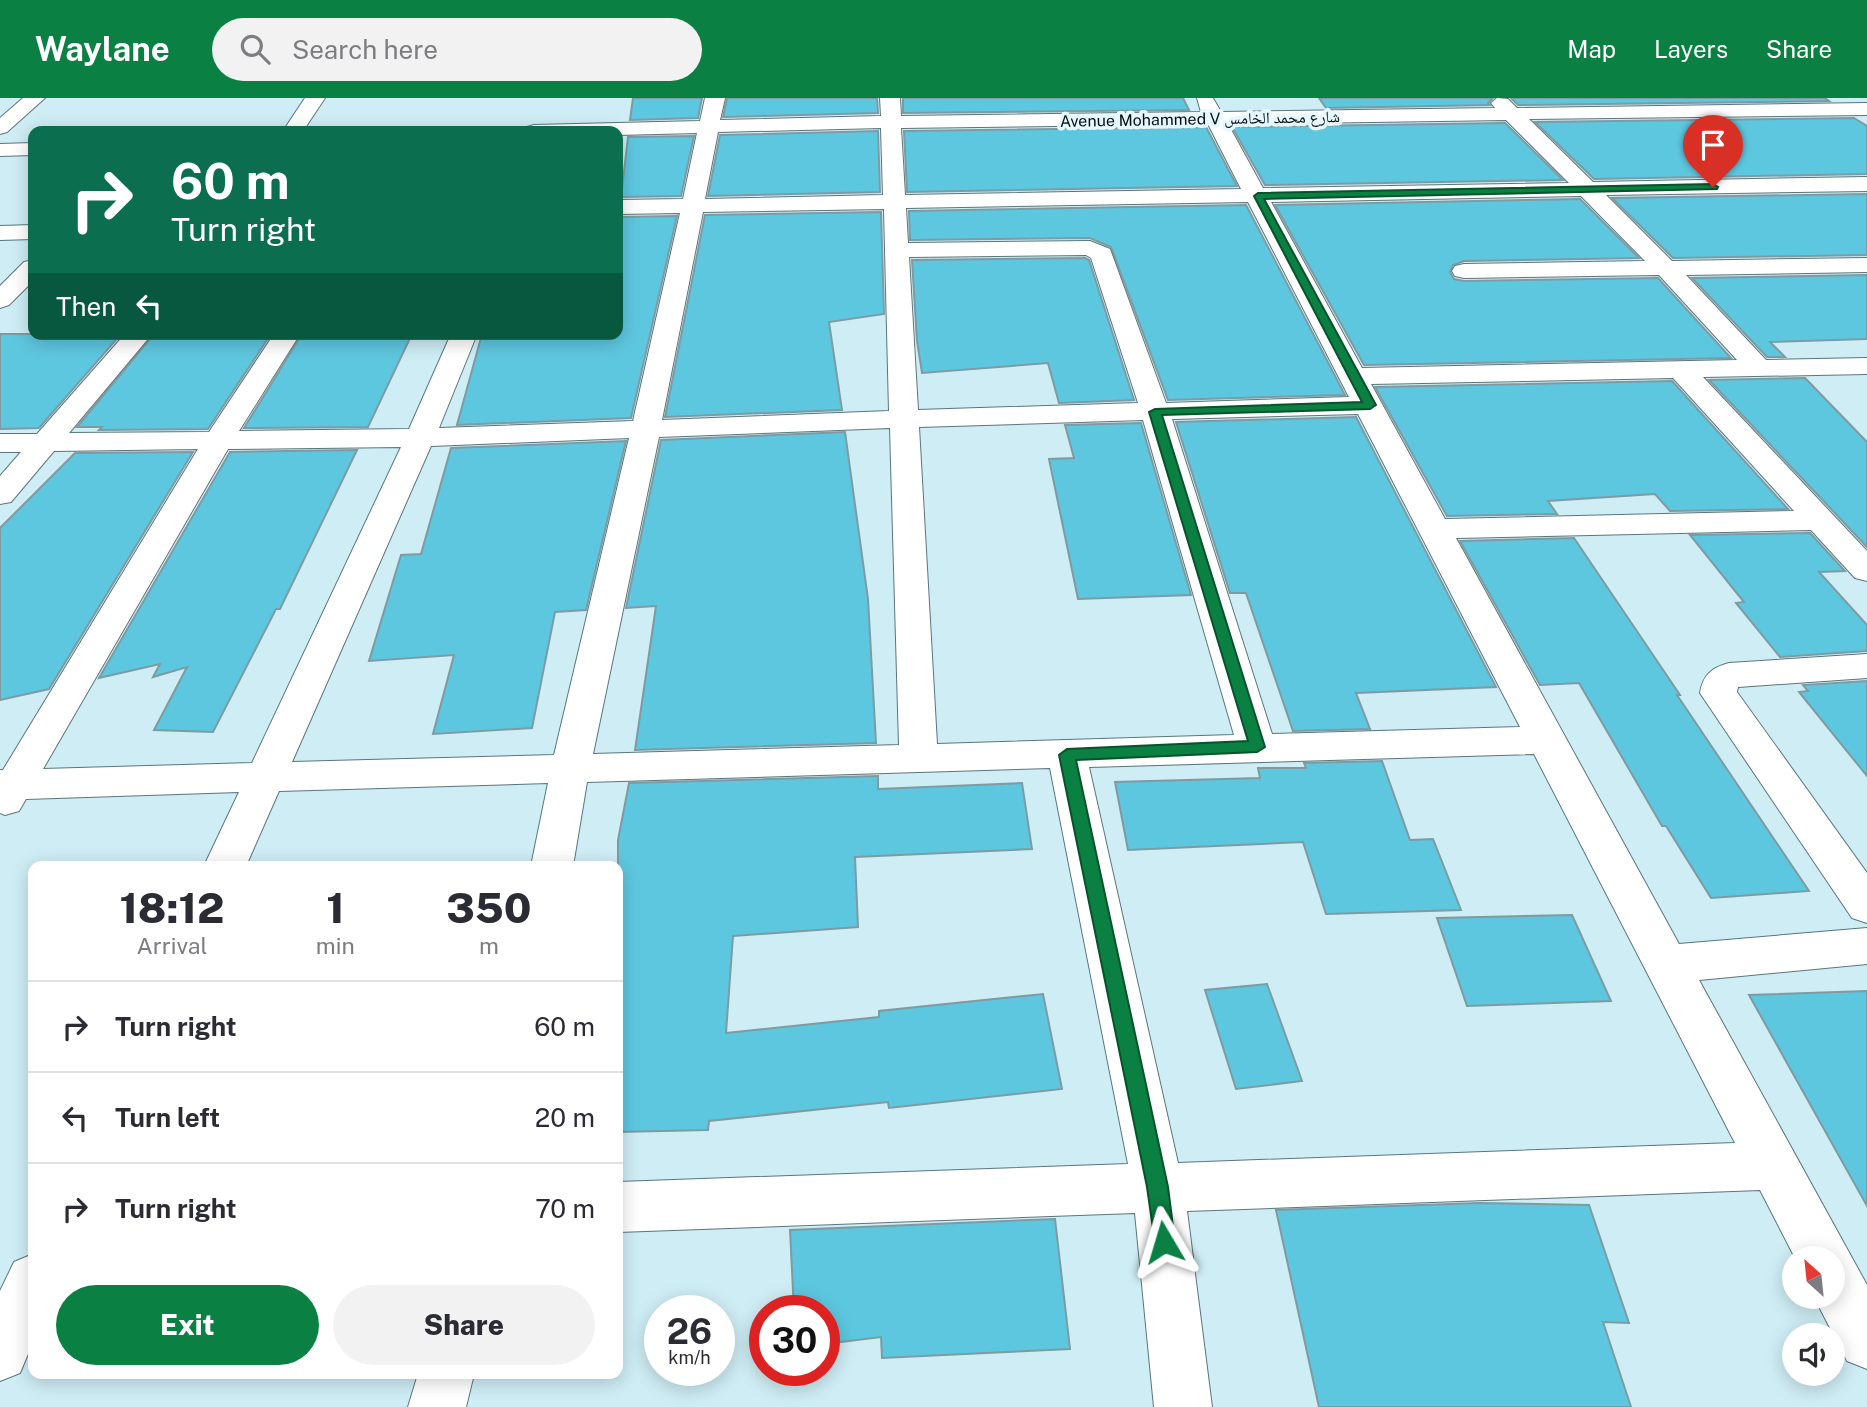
<!DOCTYPE html>
<html lang="en">
<head>
<meta charset="utf-8">
<style>
	:root { --surface:#fff; --page:#f2f2f3; --text:#2b2b33; --muted:#7c7c81; --line:#e1e1e2; --accent:#0b8043 }
	body { margin:0; font-family:"Public Sans","Noto Naskh Arabic",sans-serif; background:var(--page); color:var(--text); height:100vh; display:flex; flex-direction:column; font-size:26px; white-space:nowrap }
	* { box-sizing:border-box; margin:0 }
	p { font-size:23px; color:var(--muted) }
	.icon { flex:none; width:38px; height:38px; fill:none; stroke:currentColor; stroke-width:2; stroke-linecap:round; stroke-linejoin:round }
	.map { position:relative; flex:1; overflow:hidden }
	.panel { position:absolute; left:28px; top:763px; width:595px; height:518px; display:flex; flex-direction:column; background:var(--surface); border-radius:14px; box-shadow:0 4px 18px #0003 }
	.panel>* { flex:none }
	.hud { position:absolute; left:28px; top:28px; width:595px; height:214px; border-radius:14px; box-shadow:0 4px 18px #0003; background:#0b6e4f; color:#fff; overflow:hidden }
	.needle { width:46px; rotate:333deg }
	.tools { position:absolute; left:1782px; top:1148px; display:grid; gap:14px }
	.tools a { display:grid; place-items:center; width:63px; height:63px; border-radius:50%; background:var(--surface); box-shadow:0 4px 18px #0003; font-size:35px }
	.speed { position:absolute; left:644px; top:1197px; display:flex; gap:14px; font-size:35px; font-weight:700; text-align:center }
	.speed>* { display:grid; place-content:center; width:91px; height:91px; border-radius:50%; background:var(--surface); box-shadow:0 4px 18px #0003; line-height:1 }
	.speed small { font-size:18px; font-weight:400 }
	.speed .limit { border:10px solid #d22; background:#fff; color:#111 }
	.pin { position:absolute; display:grid; place-items:center; width:60px; height:60px; color:#fff; margin:-72px -30px; border-radius:50% 50% 50% 0; rotate:-45deg; box-shadow:0 0 7px #0007 }
	.pin .icon { rotate:45deg }
	.me { position:absolute; width:77px; margin:-38px; rotate:353deg; stroke-linejoin:round; filter:drop-shadow(0 0 5px #0008) }
	.turn { display:flex; align-items:center; gap:24px; height:147px; padding:0 28px; font-size:32px }
	.turn .icon { width:91px; height:91px; stroke-width:2.5 }
	.turn b { display:block; font-size:49px; line-height:60px }
	.then { display:flex; align-items:center; height:66px; padding:0 28px; background:#0003; gap:14px; font-size:26px }
	.eta { display:flex; justify-content:space-evenly; align-items:center; height:119px; text-align:center }
	.eta b { font-size:42px; font-weight:800; line-height:49px }
	.action { display:flex; gap:14px; margin-top:auto; padding:14px 28px }
	.action a { flex:1; height:80px; border-radius:42px; background:var(--accent); color:#fff; font-size:28px; font-weight:800; line-height:80px; text-align:center }
	.action a+a { background:var(--page); color:var(--text) }
	ul { padding:0; list-style:none }
	li { display:flex; align-items:center; gap:21px; height:91px; padding:0 28px; border-top:2px solid var(--line) }
	li div { flex:1 }
	li b { display:block; font-size:26px }
	li em { font-style:normal }
	header { display:flex; align-items:center; gap:42px; box-sizing:border-box; height:98px; padding:0 35px; background:var(--accent); color:#fff }
	header strong { font-size:33px }
	nav { display:flex; gap:38px; margin-inline-start:auto; font-size:24px }
	.search { width:490px; height:63px; background:var(--page); display:flex; align-items:center; gap:18px; box-sizing:border-box; padding:0 24px; border-radius:38px; color:var(--muted); font-size:26px }
	.map>svg:first-child { display:block }
</style>
</head>
<body>
<header>
<strong>Waylane</strong>
<div class="search"><svg class="icon" aria-label="search" viewBox="0 0 24 24"><circle cx="10" cy="10" r="6"/><path d="M15 15l6 6"/></svg>Search here</div>
<nav><a>Map</a><a>Layers</a><a>Share</a></nav>
</header>
<div class="map">
<svg width="1867" height="1309" viewBox="0 0 1867 1309">
	<rect width="100%" height="100%" fill="#cfedf5"/>
	<path fill="#5ec7e0" stroke="#7e9ba2" stroke-width="2" d="M633 0H702L698 20 630 22Z
		M727 0H877L878 15 723 19Z
		M903 0H1183L1189 12 903 15Z
		M1319 0H1493L1488 5 1490 7 1326 10Z
		M1511 0H1825L1829 3 1518 7Z
		M1854 20 1867 28V76L1594 81 1535 24Z
		M1505 25 1563 82 1265 87 1232 29Z
		M1206 29 1237 88 907 94 904 33Z
		M878 33 880 94 708 98 720 37Z
		M694 38 681 98 621 99 628 39Z
		M1867 96V157L1673 160 1612 100Z
		M1580 101 1639 160 1464 163 1453 167 1450 174 1454 181 1464 183 1658 180 1731 260 1364 267 1275 107Z
		M1246 107 1345 297 1168 302 1111 149 1090 140 910 142 909 113Z
		M881 114 884 216 829 224 842 312 665 319 705 117Z
		M677 118 631 320 457 327 482 236H618L619 119Z
		M1085 160 1089 162 1134 302 1059 305 1048 265 922 275 917 243 912 162Z
		M1867 177V241L1770 244 1785 259H1767L1692 180Z
		M0 236H121L39 330 0 331Z
		M154 236H271L208 331 99 332 102 329H77Z
		M302 236H412L368 329 244 330Z
		M1805 280 1867 344V449L1709 282Z
		M1672 283 1788 411 1670 413 1655 396 1548 403 1557 416 1447 418 1375 289Z
		M1356 319 1496 589 1356 595 1370 631 1293 633 1246 495H1230L1176 324Z
		M1141 325 1191 497 1078 501 1049 361 1074 360 1065 327Z
		M845 334 868 501 876 645 635 652 656 508 626 510 661 342Z
		M626 343 586 512 555 514 532 630 433 636 454 557 369 563 401 457 421 456 451 350Z
		M357 352 280 511H276L213 634 154 632 187 569 153 579 160 566 99 580 230 354Z
		M193 354 49 591 0 602V430L75 355Z
		M1810 435 1845 473 1819 474 1867 527V553L1780 559 1736 505 1744 504 1690 437Z
		M1574 440 1680 597H1677L1809 793 1711 800 1666 728H1662L1579 585 1540 587 1460 443Z
		M1867 583V678L1799 594 1808 593 1803 587Z
		M1382 663 1410 742 1433 741 1461 812 1326 816 1303 744 1128 752 1115 684 1260 680 1258 670H1306L1304 665Z
		M878 678V691L1022 685 1032 751 855 759 858 829 733 838 726 935 879 919V913L1043 896 1062 991 889 1010 888 1004 709 1023 708 1032 618 1034V742L629 685Z
		M1572 817 1611 903 1467 908 1437 820Z
		M1267 886 1302 983 1236 991 1205 892Z
		M1867 893V1108L1749 897Z
		M1479 1105 1589 1107 1629 1225 1603 1224 1631 1309H1319L1276 1112Z
		M1055 1121 1070 1251 882 1260 881 1239 824 1246V1213H794L790 1132Z"/>
	<g fill="none" stroke-linecap="round" stroke-linejoin="round">
		<g stroke="#5a767d" stroke-width="2">
			<path id="minor" d="M23 0H45L7 34 0 36V20Z
				M305 0H325L303 33H283Z
				M705 0H725L720 22 881 18 880 0H900L901 18 1201 14 1197 0H1213L1221 14 1495 10 1491 5 1497 0 1508 1 1517 10 1867 5V17L1529 21 1593 84 1867 79V93L1606 97 1672 163 1867 160V174L1686 177 1766 262 1867 260V276L1703 279 1867 453V483L1855 480 1811 432 1456 440 1679 846 1867 830V866L1699 882 1867 1187V1271L1847 1263 1814 1199H1832V1160H1795L1760 1092 1187 1113 1212 1309H1154L1135 1115 618 1134V1084L1128 1066 1050 670 587 684 573 768H531L548 685 279 693 246 768H204L239 694 26 701 19 713 5 717 0 715V672H3L198 351 54 353 11 404 0 406V378L21 354H0V336H37L125 236H152L69 335 209 334 274 236H300L239 333 409 331 451 236H477L439 330 633 323 680 115 618 116V102L683 101 697 35 618 37V33H524L527 29 534 27 700 23ZM1506 22 1569 85 1263 90 1228 26ZM1208 26 1241 91 905 97 901 30ZM881 30 883 97 705 101 718 34ZM1581 98 1645 163 1464 166 1455 168 1452 173 1455 178 1464 180 1659 177 1737 262 1362 270 1271 104ZM1248 104 1349 299 1166 305 1110 151 1090 143 908 145 906 110ZM884 111 889 313 662 322 703 114ZM1086 157 1091 160 1138 305 918 312 909 159ZM1673 280 1794 413 1445 421 1371 286ZM1358 316 1520 629 1272 636 1172 321ZM1143 322 1234 637 937 646 919 329ZM890 330 899 647 593 656 659 339ZM629 340 554 657 292 664 431 348ZM401 349 252 665 43 671 228 351ZM1534 656 1735 1045 1178 1065 1089 669Z
				M33 45V57L0 58V46Z
				M33 127V141L0 142V128Z
				M33 162V183L9 207 0 210V188L24 164Z
				M1867 556V580L1738 589 1737 594 1867 775V825L1852 820 1700 595C1703 577 1711 570 1729 565Z
				M33 1156V1244L20 1275 0 1283V1193L14 1164Z
				M418 1276H474L466 1309H408Z"/>
		</g>
		<use href="#minor" fill="#fff" fill-rule="evenodd"/>
	</g>
	<path fill="#0b8043" stroke="#07532c" stroke-width="2" d="M1713 86 1718 89 1717 91 1264 101 1376 307 1370 311 1162 317 1265 649 1257 654 1076 662 1168 1089 1175 1144 1171 1152 1164 1155 1156 1152 1147 1089 1059 657 1067 651 1248 643 1149 314 1155 311 1362 304 1254 98 1258 95Z"/>
	<g text-anchor="middle" dominant-baseline="central" stroke-width="7" stroke-linejoin="round" paint-order="stroke">
		<g font-size="16" fill="#061013" stroke="#e6f8fd">
			<text transform="translate(1200 21) rotate(-1)">Avenue Mohammed V شارع محمد الخامس</text>
		</g>
	</g>
</svg>
<div class="tools">
<a><svg class="needle" viewBox="-14 -14 28 28"><path d="M0-13l5 13h-10z" fill="#e53935"/><path d="M0 13l5-13h-10z" fill="#7c7c81"/></svg></a>
<a><svg class="icon" aria-label="sound" viewBox="0 0 24 24"><path d="M4 9h4l5-4v14l-5-4H4zM17 9q2 3 0 6"/></svg></a>
</div>
<div class="speed"><div>26<small>km/h</small></div><div class="limit">30</div></div>
<div class="pin" style="left:1713px;top:89px;background:#d93025"><svg class="icon" aria-label="arrive" viewBox="0 0 24 24"><path d="M6 21V4h12l-3 4 3 4H6"/></svg></div>
<svg class="me" style="left:1164px;top:1144px" viewBox="-20 -20 40 40"><path d="M0-17L14 15 0 8-14 15z" fill="#0b8043" stroke="#fff" stroke-width="4"/></svg>
<div class="hud">
<div class="turn"><svg class="icon" aria-label="right" viewBox="0 0 24 24"><path d="M7 20v-9h11M14 6l5 5-5 5"/></svg><div><b>60 m</b>Turn right</div></div>
<div class="then">Then<svg class="icon" aria-label="left" viewBox="0 0 24 24"><path d="M17 20v-9H6M10 6l-5 5 5 5"/></svg></div>
</div>
<section class="panel">
<div class="eta">
<div><b>18:12</b><p>Arrival</p></div>
<div><b>1</b><p>min</p></div>
<div><b>350</b><p>m</p></div>
</div>
<ul>
<li><svg class="icon" aria-label="right" viewBox="0 0 24 24"><path d="M7 20v-9h11M14 6l5 5-5 5"/></svg><div><b>Turn right</b></div><em>60 m</em></li>
<li><svg class="icon" aria-label="left" viewBox="0 0 24 24"><path d="M17 20v-9H6M10 6l-5 5 5 5"/></svg><div><b>Turn left</b></div><em>20 m</em></li>
<li><svg class="icon" aria-label="right" viewBox="0 0 24 24"><path d="M7 20v-9h11M14 6l5 5-5 5"/></svg><div><b>Turn right</b></div><em>70 m</em></li>
</ul>
<div class="action"><a>Exit</a><a>Share</a></div>
</section>
</div>
</body>
</html>
